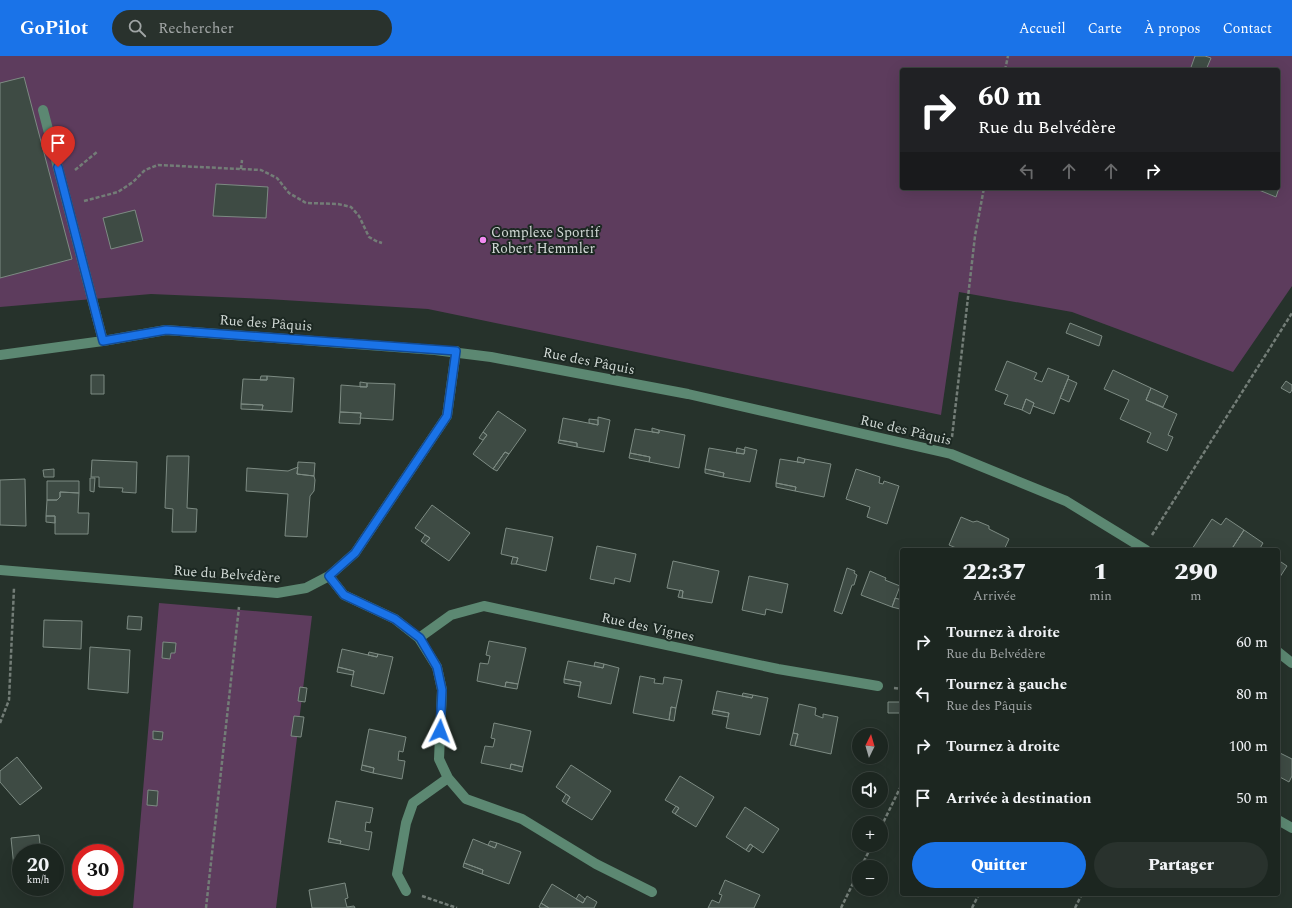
<!DOCTYPE html>
<html lang="fr">
<head>
<meta charset="utf-8">
<style>
	:root { --surface:#1c2620; --page:#29322d; --text:#f1f3f6; --muted:#a0a5a5; --line:#3a433e; --accent:#1a73e8 }
	body { margin:0; font-family:Spectral,serif; background:var(--page); color:var(--text); height:100vh; display:flex; flex-direction:column; font-size:15px; white-space:nowrap }
	* { box-sizing:border-box; margin:0 }
	p { font-size:13px; color:var(--muted) }
	.icon { flex:none; width:22px; height:22px; fill:none; stroke:currentColor; stroke-width:2; stroke-linecap:round; stroke-linejoin:round }
	.map { position:relative; flex:1; overflow:hidden }
	.drawer { position:absolute; left:900px; top:492px; width:380px; height:348px; display:flex; flex-direction:column; background:var(--surface); border-radius:4px; box-shadow:0 4px 16px #0002,0 0 0 1px var(--line) }
	.drawer>* { flex:none }
	.guide { position:absolute; left:900px; top:12px; width:380px; height:122px; border-radius:4px; box-shadow:0 4px 16px #0002,0 0 0 1px var(--line); background:#202124; color:#fff; overflow:hidden }
	.needle { width:26px; rotate:5deg }
	.controls { position:absolute; left:852px; top:672px; display:grid; gap:8px }
	.controls a { display:grid; place-items:center; width:36px; height:36px; border-radius:50%; background:var(--surface); box-shadow:0 4px 16px #0002,0 0 0 1px var(--line); font-size:20px }
	.speed { position:absolute; left:12px; top:788px; display:flex; gap:8px; font-size:20px; font-weight:700; text-align:center }
	.speed>* { display:grid; place-content:center; width:52px; height:52px; border-radius:50%; background:var(--surface); box-shadow:0 4px 16px #0002,0 0 0 1px var(--line); line-height:1 }
	.speed small { font-size:10px; font-weight:400 }
	.speed .limit { border:6px solid #d22; background:#fff; color:#111 }
	.pin { position:absolute; display:grid; place-items:center; width:34px; height:34px; color:#fff; margin:-41px -17px; border-radius:50% 50% 50% 0; rotate:-45deg; box-shadow:0 0 4px #0007 }
	.pin .icon { rotate:45deg }
	.me { position:absolute; width:44px; margin:-22px; rotate:3deg; stroke-linejoin:round; filter:drop-shadow(0 0 3px #0008) }
	.turn { display:flex; align-items:center; gap:14px; height:84px; padding:0 12px; font-size:18px }
	.turn .icon { width:52px; height:52px; stroke-width:2.5 }
	.turn b { display:block; font-size:28px; line-height:34px }
	.lanes { display:flex; align-items:center; height:38px; padding:0 12px; background:#0003; justify-content:center; gap:20px; direction:ltr }
	.lanes .off { opacity:.35 }
	.eta { display:flex; justify-content:space-evenly; align-items:center; height:68px; text-align:center }
	.eta b { font-size:24px; font-weight:800; line-height:28px }
	.primary-button { display:flex; gap:8px; margin-top:auto; padding:8px 12px }
	.primary-button a { flex:1; height:46px; border-radius:24px; background:var(--accent); color:#fff; font-size:16px; font-weight:800; line-height:46px; text-align:center }
	.primary-button a+a { background:var(--page); color:var(--text) }
	ul { padding:0; list-style:none }
	li { display:flex; align-items:center; gap:12px; height:52px; padding:0 12px }
	li div { flex:1 }
	li b { display:block; font-size:15px }
	li em { font-style:normal }
	header { display:flex; align-items:center; gap:24px; box-sizing:border-box; height:56px; padding:0 20px; background:var(--accent); color:#fff }
	header strong { font-size:19px }
	nav { display:flex; gap:22px; margin-inline-start:auto; font-size:14px }
	.search { width:280px; height:36px; background:var(--page); display:flex; align-items:center; gap:10px; box-sizing:border-box; padding:0 14px; border-radius:22px; color:var(--muted); font-size:15px }
	.map>svg:first-child { display:block }
</style>
</head>
<body>
<header>
<strong>GoPilot</strong>
<div class="search"><svg class="icon" aria-label="search" viewBox="0 0 24 24"><circle cx="10" cy="10" r="6"/><path d="M15 15l6 6"/></svg>Rechercher</div>
<nav><a>Accueil</a><a>Carte</a><a>À propos</a><a>Contact</a></nav>
</header>
<div class="map">
<svg width="1292" height="852" viewBox="0 0 1292 852">
	<rect width="100%" height="100%" fill="#26322b"/>
	<path fill="#5d3c5d" fill-rule="evenodd" d="M0 0H1292V230L1233 316 1072 256 959 236 941 359 428 253 267 243 151 238 0 251ZM902 14H1278V132H902Z
		M159 547 312 560 276 852H133Z"/>
	<path fill="#3e4b44" stroke="#7d8b83" d="M1195 0H1205L1211 2 1206 14H1190Z
		M24 21 72 203 0 222V27Z
		M216 128 268 131 266 162 213 160Z
		M1278 131 1279 132 1276 141 1254 132Z
		M135 154 143 185 111 193 103 162Z
		M1070 267 1102 280 1099 290 1066 277Z
		M1007 305 1037 317 1034 323 1042 326 1048 312 1069 320 1054 358 1033 350 1034 347 1026 343 1022 354 1004 348 1008 339 995 334Z
		M1113 314 1151 332 1146 344 1177 358 1168 379 1173 381 1167 395 1147 386 1151 377 1120 363 1129 344 1104 333Z
		M91 319H104V338H91Z
		M261 320H267V324H260Z
		M267 320 294 322 292 356 262 354 263 349 241 348 243 323 267 324Z
		M1068 323 1077 327 1069 346 1060 342Z
		M1286 325 1292 329V334L1290 337 1281 332Z
		M360 326 367 327V331H360Z
		M367 327 395 328 393 364 360 362 361 357 340 356 341 329 367 331Z
		M1151 332 1168 340 1163 351 1146 344Z
		M1026 343 1034 347 1030 358 1022 354Z
		M241 348 263 349 262 354 241 353Z
		M498 355 526 374 509 398 505 396 493 413 473 398 487 379 483 376Z
		M340 356 361 357 360 368 339 367Z
		M598 361 610 364 604 396 577 391V387L559 384 563 362 598 369Z
		M589 363 598 364V369L589 367Z
		M652 372 659 374V377L652 376Z
		M635 373 659 377V374L685 379 679 412 649 406 650 401 630 397Z
		M483 376 487 379 483 384 479 382Z
		M559 384 577 387V391L558 387Z
		M745 391 757 394 750 426 723 421 724 417 705 413 709 392 744 398Z
		M737 392 745 394 744 398 736 397Z
		M505 396 509 398 497 415 493 413Z
		M630 397 650 401 649 406 629 402Z
		M167 400H189L187 452 197 453 196 476H172L173 453 165 452Z
		M798 401 805 403 804 407 797 406Z
		M780 403 804 407 805 403 831 408 824 441 795 435 796 431 776 427Z
		M92 404 137 406 136 437 122 436 123 432 99 431V421H91Z
		M298 406 315 407 314 420 297 418Z
		M298 411 297 418 314 420 315 424 314 435 310 440 307 481 285 480 288 438 246 435 247 412 288 415Z
		M54 413V421H44L43 414Z
		M705 413 724 417 723 421 705 417Z
		M856 413 880 421 879 427 883 428 884 425 899 430 887 468 867 461 870 451 846 443Z
		M90 422H95L94 436 90 435Z
		M25 423 26 470 0 469V424Z
		M47 425H79V437L60 436V441L57 444H47Z
		M776 427 796 431 795 435 776 431Z
		M60 436 79 437 78 457H89L88 478H55V460H46L47 444H57L60 441Z
		M432 449 470 477 449 505 425 488 430 482 415 472Z
		M46 460H55V467L46 466Z
		M961 461 973 466 977 465 989 470V473L1009 483 1004 494H961L949 489Z
		M1226 462 1244 474 1231 494H1194L1192 493 1212 463 1221 469Z
		M506 472 553 481 546 515 516 508 518 502 501 498Z
		M1244 474 1263 487 1259 494H1231Z
		M425 479 430 482 425 488 421 485Z
		M597 490 636 498 630 526 615 522 614 528 590 523Z
		M513 501 518 502 516 508H511Z
		M1278 504 1287 510 1278 524Z
		M673 505 719 515 712 547 682 542 683 535 667 532Z
		M847 512 855 515 854 517 857 519 854 529H852L842 558 834 555Z
		M870 515 886 522 885 524 900 530 892 551 861 539Z
		M749 520 788 528 782 557 766 553 765 559 742 554Z
		M680 534 683 535 682 542 678 541Z
		M895 542 902 544 900 553 892 551Z
		M128 560 142 561 141 574 127 573Z
		M44 564 82 565 81 593 43 591Z
		M489 585 526 592 518 628 506 626 505 631 477 625 480 607 488 608 490 600 486 599Z
		M163 586 176 587 175 597H171L170 603 162 602Z
		M90 591 130 594 128 637 88 633Z
		M342 593 377 601 378 598 393 601 384 638 351 630 354 615 338 611Z
		M369 596 378 598 377 601 368 599Z
		M568 605 603 612 604 608 619 612 611 648 578 641 581 626 564 623Z
		M595 606 604 608 603 612 594 610Z
		M338 611 354 615 353 619 337 616Z
		M640 620 655 623 654 627 663 628 664 621 682 624 676 652 671 651 669 664 633 657Z
		M564 623 581 626 580 630 564 627Z
		M506 626 518 628 517 633 505 631Z
		M300 631 307 632 305 646 298 645Z
		M717 635 752 642 753 639 768 642 760 679 726 672 729 657 713 654Z
		M743 637 753 639 752 642 742 640Z
		M888 646H902V657H888Z
		M799 648 816 652 815 659 823 662V658L838 661 831 698 795 690 798 678 793 677Z
		M671 651 676 652 674 665 669 664Z
		M713 654 729 657 728 661 712 658Z
		M294 660 304 661 301 681 291 680Z
		M494 667 531 675 523 711 511 708 510 713 481 707 485 690 493 691 495 683 491 682Z
		M369 673 406 681 403 696 399 695 398 704 405 705 402 723 373 717 374 712 362 709Z
		M153 675 163 676 162 684 153 683Z
		M793 677 798 678 795 690 790 689Z
		M1278 696 1292 703V720L1289 726 1278 720Z
		M17 701 42 732 20 749 0 726V715Z
		M511 708 523 711 522 716 510 713Z
		M362 709 374 712 373 717 361 714Z
		M571 709 611 735 592 764 566 748 570 741 556 731Z
		M680 720 714 741 696 771 675 758 679 752 665 744Z
		M148 734 158 735 157 750 147 749Z
		M566 738 570 741 566 748 562 745Z
		M336 745 373 752 370 767 366 766 365 775 372 776 369 794 340 788 341 785 329 782Z
		M676 750 679 752 675 758 672 756Z
		M745 751 779 773 763 797 750 788 746 794 726 781Z
		M39 779 41 797H21V820L15 821 11 782Z
		M329 782 341 785 340 788 328 786Z
		M473 783 495 792 497 787 521 796 509 828 482 818 483 814 464 807Z
		M490 785 497 787 495 792 488 789Z
		M750 788 753 790 749 796 746 794Z
		M464 807 483 814 482 818 463 811Z
		M725 824 760 839 754 852H708L712 844 719 847 722 839 719 838Z
		M345 827 348 842 345 843 347 851 354 850 355 852H312L309 834Z
		M552 828 583 847 587 840 597 846 594 852H549L541 847Z
		M579 838 585 843 583 847 576 843Z
		M541 847 549 852H541L539 851Z"/>
	<g fill="none" stroke-linecap="round" stroke-linejoin="round">
		<path stroke="#737d77" stroke-width="2.5" stroke-dasharray="4 2" stroke-linecap="butt" d="M1005 14 1008 0
			M241 113 242 104
			M75 114 97 96
			M84 145 118 136 133 126 145 114 158 109 261 114 277 122 289 137 306 147 338 148 351 151 359 160 369 181 376 185 382 187
			M952 381 975 180 984 132
			M1152 479 1292 257
			M894 632 902 633
			M0 667 9 644 14 532
			M881 771 902 728
			M861 811 872 789
			M422 840 457 852
			M206 852 239 551
			M841 852 859 815
			M972 852 979 838
			M1075 852 1082 838"/>
		<path stroke="#5c8872" stroke-width="10" d="M43 54 103 285
			M0 299 103 285 166 274 435 294 491 301 688 338 951 398 1066 445 1146 494
			M0 514 277 537 306 532 329 520 355 497 447 360 456 295
			M329 520 344 539 395 563 419 582 437 611 442 634 439 703 448 722 466 743 522 763 596 808 652 836
			M419 582 451 559 484 550 778 613 878 630
			M1278 596 1292 607
			M1278 764 1292 772
			M406 835 397 818 406 767 413 747 448 722"/>
	</g>
	<g fill="none" stroke-linecap="round" stroke-linejoin="round">
		<g stroke="#114b97" stroke-width="10">
			<path id="route" d="M58 111 103 285 166 274 456 295 447 360 355 497 329 520 344 539 395 563 420 582 437 611 442 634 440 675"/>
		</g>
		<use href="#route" stroke="#1a73e8" stroke-width="7"/>
	</g>
	<circle fill="#f38af2" stroke="#1c2822" stroke-width="1.5" cx="483" cy="184" r="4"/>
	<g text-anchor="middle" dominant-baseline="central" stroke-width="4" stroke-linejoin="round" paint-order="stroke">
		<g font-size="14" fill="#d1d9d5" stroke="#1c2822" text-anchor="start">
			<text x="491" y="176">Complexe Sportif<tspan x="491" dy="16">Robert Hemmler</tspan></text>
		</g>
		<g font-size="14" fill="#d1d9d5" stroke="#1c2822">
			<text transform="translate(266 267) rotate(4)">Rue des Pâquis</text>
			<text transform="translate(589 305) rotate(11)">Rue des Pâquis</text>
			<text transform="translate(906 374) rotate(13)">Rue des Pâquis</text>
			<text transform="translate(227 518) rotate(4)">Rue du Belvédère</text>
			<text transform="translate(648 571) rotate(12)">Rue des Vignes</text>
		</g>
	</g>
</svg>
<div class="controls">
<a><svg class="needle" viewBox="-14 -14 28 28"><path d="M0-13l5 13h-10z" fill="#e53935"/><path d="M0 13l5-13h-10z" fill="#a0a5a5"/></svg></a>
<a><svg class="icon" aria-label="sound" viewBox="0 0 24 24"><path d="M4 9h4l5-4v14l-5-4H4zM17 9q2 3 0 6"/></svg></a>
<a>+</a>
<a>−</a>
</div>
<div class="speed"><div>20<small>km/h</small></div><div class="limit">30</div></div>
<div class="pin" style="left:58px;top:111px;background:#d93025"><svg class="icon" aria-label="arrive" viewBox="0 0 24 24"><path d="M6 21V4h12l-3 4 3 4H6"/></svg></div>
<svg class="me" style="left:440px;top:675px" viewBox="-20 -20 40 40"><path d="M0-17L14 15 0 8-14 15z" fill="#1a73e8" stroke="#fff" stroke-width="4"/></svg>
<div class="guide">
<div class="turn"><svg class="icon" aria-label="right" viewBox="0 0 24 24"><path d="M7 20v-9h11M14 6l5 5-5 5"/></svg><div><b>60 m</b>Rue du Belvédère</div></div>
<div class="lanes"><svg class="icon off" aria-label="left" viewBox="0 0 24 24"><path d="M17 20v-9H6M10 6l-5 5 5 5"/></svg><svg class="icon off" aria-label="ahead" viewBox="0 0 24 24"><path d="M12 20V5M6 11l6-6 6 6"/></svg><svg class="icon off" aria-label="ahead" viewBox="0 0 24 24"><path d="M12 20V5M6 11l6-6 6 6"/></svg><svg class="icon" aria-label="right" viewBox="0 0 24 24"><path d="M7 20v-9h11M14 6l5 5-5 5"/></svg></div>
</div>
<section class="drawer">
<div class="eta">
<div><b>22:37</b><p>Arrivée</p></div>
<div><b>1</b><p>min</p></div>
<div><b>290</b><p>m</p></div>
</div>
<ul>
<li><svg class="icon" aria-label="right" viewBox="0 0 24 24"><path d="M7 20v-9h11M14 6l5 5-5 5"/></svg><div><b>Tournez à droite</b><p>Rue du Belvédère</p></div><em>60 m</em></li>
<li><svg class="icon" aria-label="left" viewBox="0 0 24 24"><path d="M17 20v-9H6M10 6l-5 5 5 5"/></svg><div><b>Tournez à gauche</b><p>Rue des Pâquis</p></div><em>80 m</em></li>
<li><svg class="icon" aria-label="right" viewBox="0 0 24 24"><path d="M7 20v-9h11M14 6l5 5-5 5"/></svg><div><b>Tournez à droite</b></div><em>100 m</em></li>
<li><svg class="icon" aria-label="arrive" viewBox="0 0 24 24"><path d="M6 21V4h12l-3 4 3 4H6"/></svg><div><b>Arrivée à destination</b></div><em>50 m</em></li>
</ul>
<div class="primary-button"><a>Quitter</a><a>Partager</a></div>
</section>
</div>
</body>
</html>
